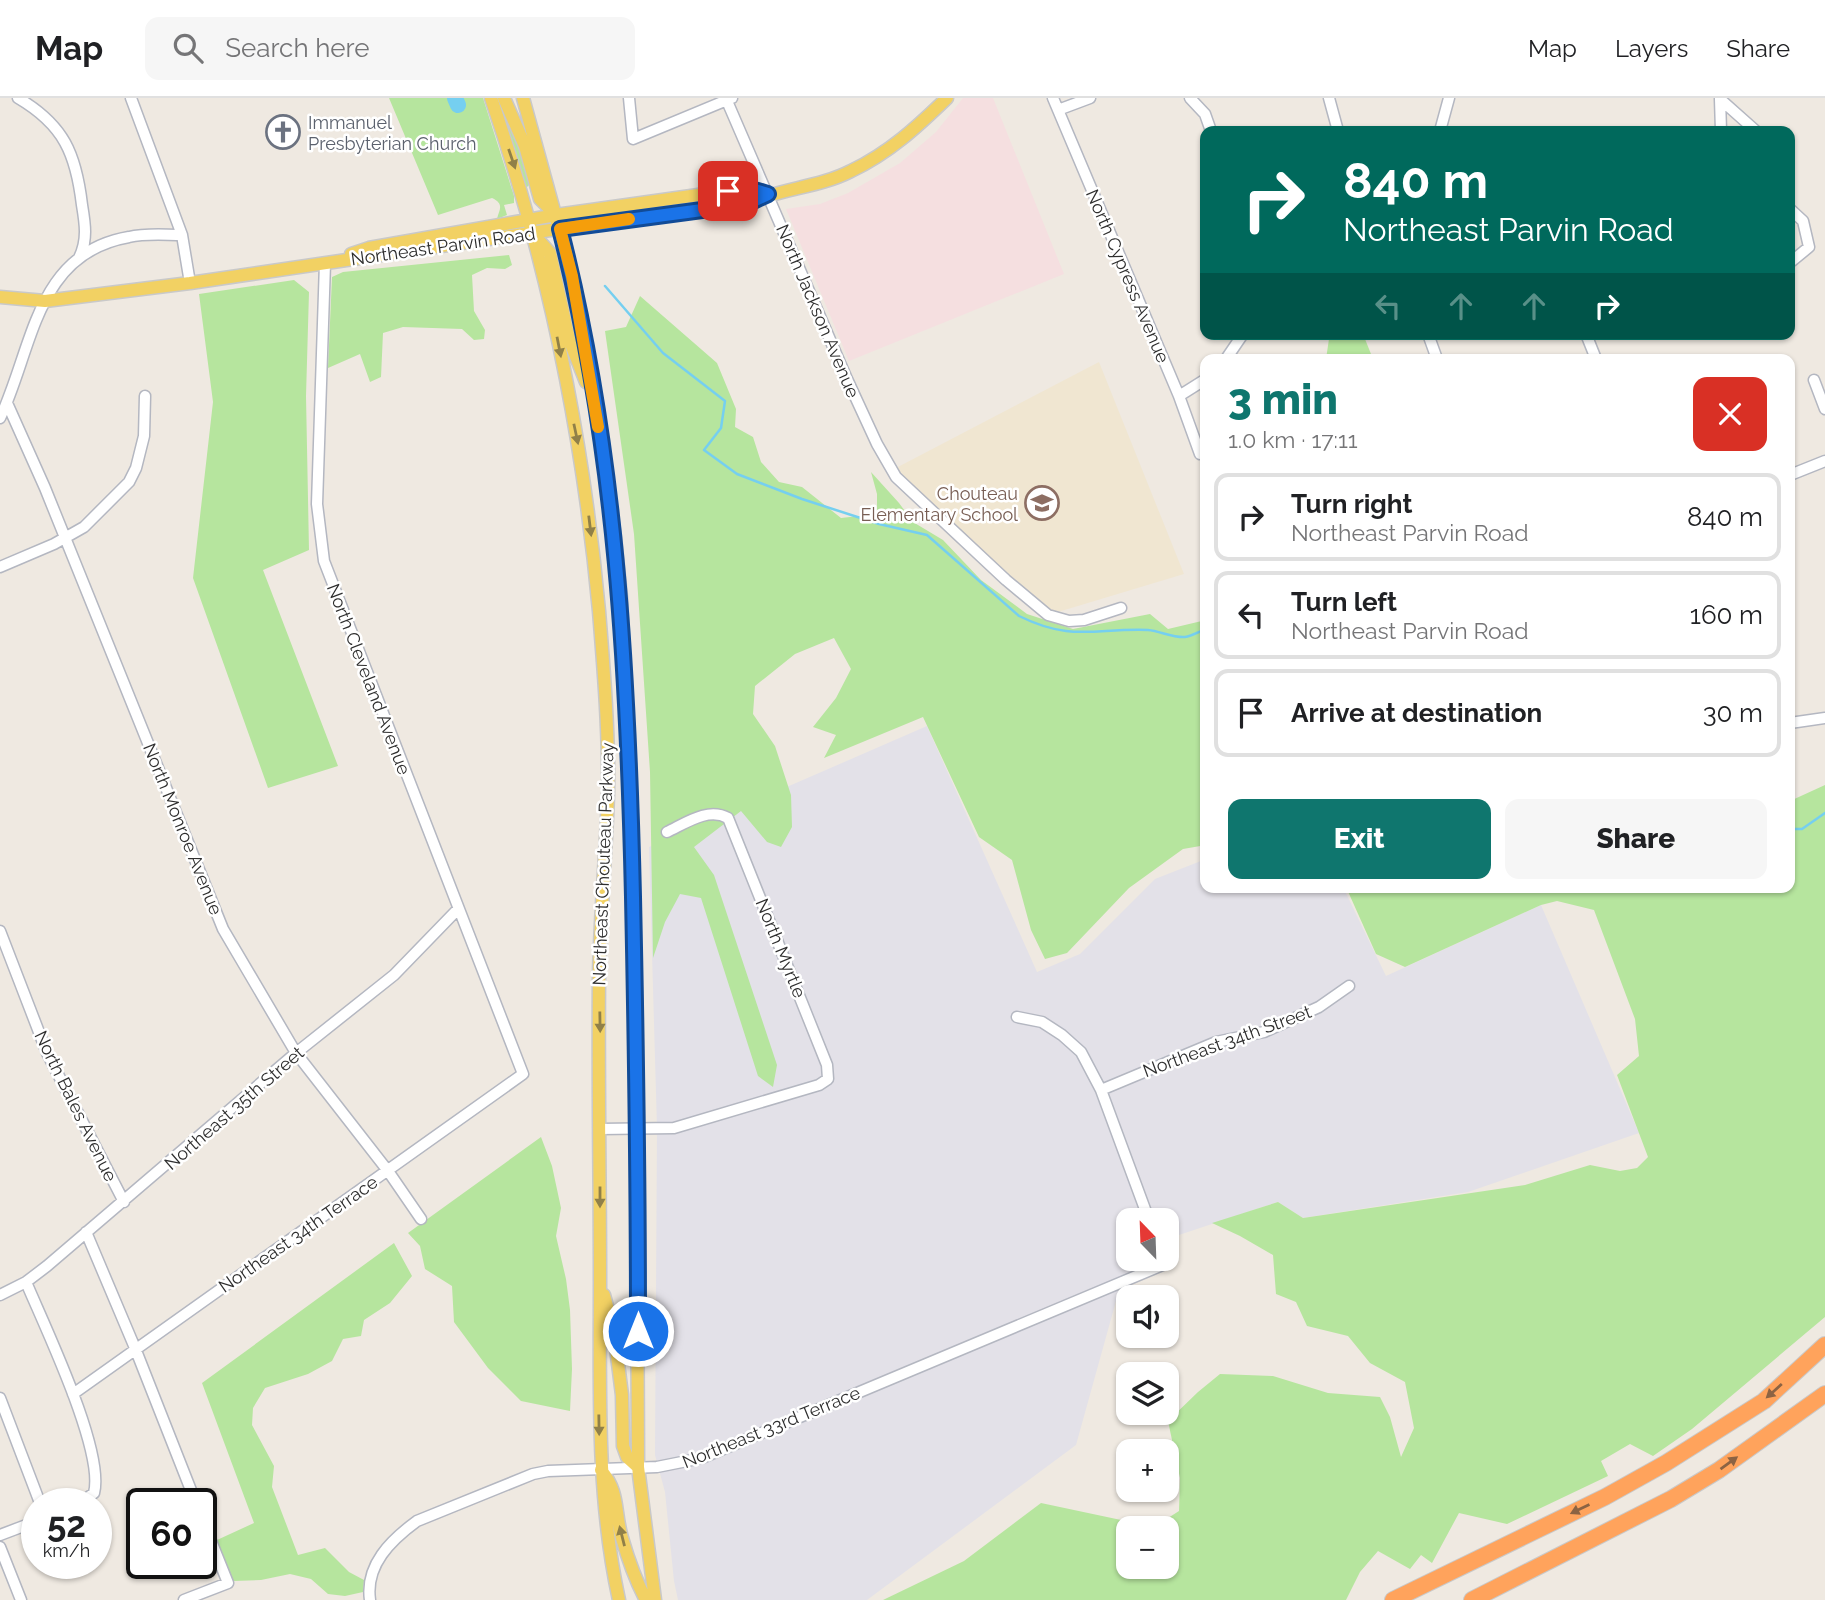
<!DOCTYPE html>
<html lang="en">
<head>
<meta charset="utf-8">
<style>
	:root { --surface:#fff; --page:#f6f6f6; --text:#202124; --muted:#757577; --line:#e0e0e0; --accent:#0f766e }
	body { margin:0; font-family:Raleway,sans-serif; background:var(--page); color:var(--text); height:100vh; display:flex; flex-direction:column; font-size:26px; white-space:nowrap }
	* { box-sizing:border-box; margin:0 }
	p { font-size:23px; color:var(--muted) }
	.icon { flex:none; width:38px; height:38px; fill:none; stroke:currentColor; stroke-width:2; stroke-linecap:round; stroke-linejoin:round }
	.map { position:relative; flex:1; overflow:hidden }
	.details { position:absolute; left:1200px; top:256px; width:595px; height:539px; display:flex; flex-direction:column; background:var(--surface); border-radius:14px; box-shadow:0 2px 5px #0004 }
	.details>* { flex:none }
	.hud { position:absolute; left:1200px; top:28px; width:595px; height:214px; border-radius:14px; box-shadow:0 2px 5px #0004; background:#00695c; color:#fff; overflow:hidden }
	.needle { width:46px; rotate:337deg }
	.fabs { position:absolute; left:1116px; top:1110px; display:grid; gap:14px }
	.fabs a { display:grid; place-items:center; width:63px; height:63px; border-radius:14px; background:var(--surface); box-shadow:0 2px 5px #0004; font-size:35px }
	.speed { position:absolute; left:21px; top:1390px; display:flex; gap:14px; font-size:35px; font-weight:700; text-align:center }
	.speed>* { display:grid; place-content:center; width:91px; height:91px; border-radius:50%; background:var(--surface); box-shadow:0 2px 5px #0004; line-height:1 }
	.speed small { font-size:18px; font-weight:400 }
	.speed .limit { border:4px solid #111; border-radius:10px; background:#fff; color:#111 }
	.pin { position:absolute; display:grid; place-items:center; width:60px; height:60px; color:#fff; margin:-30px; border-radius:14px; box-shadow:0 4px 10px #0006 }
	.me { position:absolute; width:77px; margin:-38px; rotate:0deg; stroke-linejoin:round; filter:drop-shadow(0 0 5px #0008) }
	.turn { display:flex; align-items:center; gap:24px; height:147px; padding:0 28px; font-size:32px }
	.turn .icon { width:91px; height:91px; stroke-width:2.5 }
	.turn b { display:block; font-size:49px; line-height:60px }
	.lanes { display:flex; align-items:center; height:66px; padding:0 28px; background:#0003; justify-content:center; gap:35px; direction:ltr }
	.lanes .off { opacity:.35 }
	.round { display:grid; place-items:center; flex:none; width:74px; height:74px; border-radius:14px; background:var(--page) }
	.overview { display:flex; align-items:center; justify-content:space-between; height:119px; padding:0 28px }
	h1 { font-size:42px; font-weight:800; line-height:52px; color:var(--accent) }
	.cta { display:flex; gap:14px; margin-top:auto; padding:14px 28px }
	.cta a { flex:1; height:80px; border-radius:14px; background:var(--accent); color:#fff; font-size:28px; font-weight:800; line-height:80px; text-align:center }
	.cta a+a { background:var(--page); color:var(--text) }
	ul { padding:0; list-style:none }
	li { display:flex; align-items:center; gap:21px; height:88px; margin:0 14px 10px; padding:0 14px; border:4px solid var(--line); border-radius:14px }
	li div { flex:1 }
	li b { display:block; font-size:26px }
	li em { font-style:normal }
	header { display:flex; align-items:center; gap:42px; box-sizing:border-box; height:98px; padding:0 35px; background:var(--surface); border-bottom:2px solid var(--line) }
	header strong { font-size:33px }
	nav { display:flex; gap:38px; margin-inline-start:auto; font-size:24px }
	.search { width:490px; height:63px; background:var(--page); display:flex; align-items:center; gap:18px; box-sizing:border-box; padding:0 24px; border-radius:14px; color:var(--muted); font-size:26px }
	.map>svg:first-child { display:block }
</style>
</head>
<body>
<header>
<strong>Map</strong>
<div class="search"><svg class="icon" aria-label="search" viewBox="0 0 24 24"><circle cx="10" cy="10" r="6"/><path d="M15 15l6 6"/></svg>Search here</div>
<nav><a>Map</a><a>Layers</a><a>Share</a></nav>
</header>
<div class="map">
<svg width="1825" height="1502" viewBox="0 0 1825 1502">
	<rect width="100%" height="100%" fill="#efe9e1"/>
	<path fill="#e3e1e8" d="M927 628 1037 874 1080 856 1155 781 1206 761V789H1343L1386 878 1541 807 1639 1035 1468 1094 1303 1120 1278 1104 1167 1141V1122H1129V1160H1163L1165 1166 1121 1185 1076 1347 867 1502H678L674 1483 665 1394 655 1357 657 1030 649 749Z"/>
	<path fill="#f0e6d1" d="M1099 264 1184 476 1048 517 946 426 896 370Z"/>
	<path fill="#f5dfe0" d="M963 0H993L1064 176 849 263 786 111 820 106 848 95 900 65 936 34Z"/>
	<path fill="#b6e59e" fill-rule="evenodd" d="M389 0H483L514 98V105L504 107 507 117 497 121C499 112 505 106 492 100L438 117Z
		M510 27 521 51 531 85 526 90 508 29Z
		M509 157 512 167 505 171 487 170 472 177 474 213 485 232 484 241 474 242 462 231 403 229 383 235 381 279 370 284 360 256 328 270 332 179 343 174Z
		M294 182 309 194 306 298 309 452 263 472 338 668 268 690 193 480 213 304 199 196Z
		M640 198 717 265 736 311 735 329 753 339 761 364 779 384 802 389 841 420 877 416V396L871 374 899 405 913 424 943 442 981 482 1027 516 1073 531 1150 516 1168 531 1206 522V747L1183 751 1129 790 1067 855 1045 861 1031 832 1012 762 979 739 923 619 824 660 836 637 813 629 836 600 851 571 834 540 795 556 755 588 753 616 775 648 791 697 792 729 781 749 767 744 741 713 694 749 714 777 777 967 773 989 758 978 701 800 680 796 665 824 653 860 650 674 634 436 605 233 626 229Z
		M1321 236H1363L1373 261H1326L1329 241Z
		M1825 687V1219L1692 1331 1653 1358 1630 1346 1601 1363 1608 1378 1507 1426 1459 1415 1432 1465 1421 1457 1410 1471 1378 1453 1360 1474 1346 1502H883L964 1463 1041 1405 1154 1429 1179 1413 1180 1380 1168 1323 1198 1294 1220 1276 1273 1278 1328 1295 1380 1299 1390 1319 1401 1359 1414 1330 1405 1284 1370 1265 1348 1238 1307 1228 1296 1204 1276 1196 1273 1157 1240 1138 1212 1125 1278 1104 1303 1120 1525 1087 1590 1067 1620 1073 1637 1070 1648 1059 1617 977 1639 958 1635 921 1594 812 1557 803 1541 807 1405 869 1376 856 1346 789H1790V703ZM1129 1430H1167V1468H1129Z
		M541 1039 552 1068 561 1110 556 1138 566 1181 570 1212 572 1271 570 1313 521 1303 488 1270 454 1224 452 1188 425 1171 420 1148 408 1135Z
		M394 1145 412 1178 390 1205 364 1222 361 1238 343 1241 332 1263 308 1276 265 1290 253 1310 252 1327 274 1368 272 1389 298 1457 325 1450 349 1474 364 1482 363 1494 345 1498 328 1496 311 1481 290 1476 261 1482 233 1483 217 1442 254 1425 202 1285Z"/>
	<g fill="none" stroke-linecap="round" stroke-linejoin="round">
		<path stroke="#75cff0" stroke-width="2.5" d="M605 188 663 255 725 303 721 330 704 352 737 376 802 401 879 426 927 437 1019 518C1072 544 1094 530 1148 532 1160 533 1173 540 1185 539 1192 538 1200 533 1206 531
			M1790 731H1802L1825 715"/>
		<path stroke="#75cff0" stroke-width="16" d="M455 0 458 7"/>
		<g stroke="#b4b7c1" stroke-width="13">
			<path id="minor" d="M18 0C64 27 76 56 82 107 85 125 88 142 79 160
				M131 0 182 137 190 185
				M629 0 633 41 732 0
				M1053 0 1179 298 1200 356
				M1190 0 1205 16 1211 33
				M1329 0 1338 33
				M727 3 847 281 877 346 896 379 1006 482 1048 517 1069 523 1084 522 1121 510
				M1058 12 1090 0
				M1440 33 1449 0
				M1721 33 1720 1 1756 33
				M1790 111 1803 123 1809 149 1792 163 1790 162
				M1428 236 1437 261
				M1586 236 1596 261
				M1226 261 1243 236
				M1814 282 1825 311
				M1179 298 1206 281
				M7 305 45 390 223 831 296 955 388 1073 421 1121
				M0 320C33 251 35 155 129 139 146 135 164 137 182 137
				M1790 377 1825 363
				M0 469 54 446 84 429 129 384 136 370 144 338 145 298
				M1790 625 1825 620
				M0 833 47 955 124 1104
				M1017 919 1042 924 1062 937 1081 954 1101 992 1149 1122
				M1101 992 1216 944 1264 934 1319 909 1349 888
				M600 1031 674 1030 819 987 828 981 827 967 728 720C708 709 686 725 667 734
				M86 1134 135 1250 196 1405
				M26 1184C44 1227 105 1353 94 1395L80 1405
				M0 1197 26 1184 47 1168 296 955 394 877 458 811
				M73 1296 523 976 324 463 317 406 325 165
				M0 1300 40 1405
				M0 1437 37 1423
				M0 1449 21 1502
				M184 1502 228 1485 201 1418
				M370 1502C365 1467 391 1442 417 1423L533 1376 548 1373 657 1369 702 1360 1165 1166 1163 1160"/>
		</g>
		<g stroke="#c9c9c9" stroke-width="15">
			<path id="major" d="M491 0C548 166 583 339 599 513 604 574 609 635 608 696 606 757 600 818 599 879 598 980 600 1082 600 1183 600 1290 596 1397 619 1502
				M504 0 525 48 540 101 555 116
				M523 0 572 178 594 300 615 439 621 500 629 676 636 904 638 1369 655 1502
				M535 138 550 155 569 241 586 284
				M351 156 369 150 556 117 748 90 768 96
				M0 199 45 203 190 185 571 129 747 106C780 90 818 90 851 73 889 55 917 29 947 0
				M604 1197 614 1234 622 1297 623 1348 627 1359 638 1369
				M601 1372C620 1395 614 1413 622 1440 628 1461 636 1483 646 1502"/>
		</g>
		<g stroke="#c9c9c9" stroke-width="18">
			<path id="highway" d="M1393 1502 1605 1399 1666 1365 1764 1303 1825 1247
				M1472 1502 1671 1401 1719 1372 1825 1296"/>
		</g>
		<use href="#minor" stroke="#fff" stroke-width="10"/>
		<use href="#major" stroke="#f2d163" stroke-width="12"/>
		<use href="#highway" stroke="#ffa35c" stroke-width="16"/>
	</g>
	<defs><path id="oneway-solid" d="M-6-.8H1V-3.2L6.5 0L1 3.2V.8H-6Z" transform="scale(1.75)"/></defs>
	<g fill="#908048">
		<use href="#oneway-solid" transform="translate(512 61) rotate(71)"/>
		<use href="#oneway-solid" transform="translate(559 249) rotate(79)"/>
		<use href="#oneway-solid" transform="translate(576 336) rotate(78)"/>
		<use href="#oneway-solid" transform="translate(590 428) rotate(83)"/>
		<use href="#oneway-solid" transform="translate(600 924) rotate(89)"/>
		<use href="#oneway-solid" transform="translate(600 1099) rotate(90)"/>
		<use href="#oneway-solid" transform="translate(599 1327) rotate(89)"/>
		<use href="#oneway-solid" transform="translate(622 1438) rotate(-104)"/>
	</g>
	<g fill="#8c6343">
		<use href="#oneway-solid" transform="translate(1774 1293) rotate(138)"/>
		<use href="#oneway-solid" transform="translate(1729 1365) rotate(-36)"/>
		<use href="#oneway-solid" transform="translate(1580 1411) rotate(154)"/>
	</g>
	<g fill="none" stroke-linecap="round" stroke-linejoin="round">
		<g stroke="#114b97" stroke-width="18">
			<path id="route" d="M638 1233C638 1088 636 943 633 799 628 574 616 349 560 131L747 106 768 96 748 90 728 93"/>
		</g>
		<use href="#route" stroke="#1a73e8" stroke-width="12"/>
		<path stroke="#f59e0b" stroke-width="12" d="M598 329 572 178 560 131 629 121"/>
	</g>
	<defs>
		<g id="church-ring" transform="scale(1.75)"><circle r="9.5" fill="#fff" stroke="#6b7280" stroke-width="1.5"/><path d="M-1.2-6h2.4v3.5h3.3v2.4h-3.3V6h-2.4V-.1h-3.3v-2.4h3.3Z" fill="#6b7280"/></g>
		<g id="school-ring" transform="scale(1.75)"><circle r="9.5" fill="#fff" stroke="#8d6e63" stroke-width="1.5"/><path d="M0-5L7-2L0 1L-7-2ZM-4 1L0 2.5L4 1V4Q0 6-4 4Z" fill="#8d6e63"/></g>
	</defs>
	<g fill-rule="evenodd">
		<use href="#church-ring" x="283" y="34"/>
		<use href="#school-ring" x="1042" y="405"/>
	</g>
	<g text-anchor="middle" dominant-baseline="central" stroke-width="5" stroke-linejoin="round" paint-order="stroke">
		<g font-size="18" fill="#5b616d" stroke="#fff" text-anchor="start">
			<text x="308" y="24">Immanuel<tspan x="308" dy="21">Presbyterian Church</tspan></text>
		</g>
		<g font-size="18" fill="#2e2e2e" stroke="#fff">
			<text transform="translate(443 148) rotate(-8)">Northeast Parvin Road</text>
			<text transform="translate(1128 178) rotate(67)">North Cypress Avenue</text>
			<text transform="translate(818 213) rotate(67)">North Jackson Avenue</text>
			<text transform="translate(369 581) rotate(69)">North Cleveland Avenue</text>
			<text transform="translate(183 731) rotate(68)">North Monroe Avenue</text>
			<text transform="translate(603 766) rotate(-88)">Northeast Chouteau Parkway</text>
			<text transform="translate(781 850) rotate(68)">North Myrtle</text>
			<text transform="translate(1227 943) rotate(-20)">Northeast 34th Street</text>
			<text transform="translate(76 1008) rotate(64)">North Bales Avenue</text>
			<text transform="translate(234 1010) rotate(-41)">Northeast 35th Street</text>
			<text transform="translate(298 1136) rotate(-35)">Northeast 34th Terrace</text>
			<text transform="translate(771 1329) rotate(-22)">Northeast 33rd Terrace</text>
		</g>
		<g font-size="18" fill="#785e54" stroke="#fff" text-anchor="end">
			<text x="1018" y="395">Chouteau<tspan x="1018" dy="21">Elementary School</tspan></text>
		</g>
	</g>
</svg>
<div class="fabs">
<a><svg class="needle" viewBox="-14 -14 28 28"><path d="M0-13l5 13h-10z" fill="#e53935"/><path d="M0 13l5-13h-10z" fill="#757577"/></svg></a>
<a><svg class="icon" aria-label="sound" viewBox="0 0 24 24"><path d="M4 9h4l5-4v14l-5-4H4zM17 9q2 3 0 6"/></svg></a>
<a><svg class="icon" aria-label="layers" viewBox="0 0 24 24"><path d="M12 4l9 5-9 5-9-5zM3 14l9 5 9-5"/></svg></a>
<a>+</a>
<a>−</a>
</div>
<div class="speed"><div>52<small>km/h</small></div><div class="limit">60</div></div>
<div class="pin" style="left:728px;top:93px;background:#d93025"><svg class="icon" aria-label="arrive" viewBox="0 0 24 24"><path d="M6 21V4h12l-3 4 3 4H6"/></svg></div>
<svg class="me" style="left:638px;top:1233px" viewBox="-20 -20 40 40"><circle r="17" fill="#1a73e8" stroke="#fff" stroke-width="3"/><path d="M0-11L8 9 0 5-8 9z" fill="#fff"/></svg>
<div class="hud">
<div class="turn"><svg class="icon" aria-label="right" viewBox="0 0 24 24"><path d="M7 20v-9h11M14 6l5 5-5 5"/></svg><div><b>840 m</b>Northeast Parvin Road</div></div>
<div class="lanes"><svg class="icon off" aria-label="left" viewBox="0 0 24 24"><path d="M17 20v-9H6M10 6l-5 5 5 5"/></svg><svg class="icon off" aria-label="ahead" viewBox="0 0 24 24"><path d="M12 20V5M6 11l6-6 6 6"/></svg><svg class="icon off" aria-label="ahead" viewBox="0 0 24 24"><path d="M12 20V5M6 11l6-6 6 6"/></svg><svg class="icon" aria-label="right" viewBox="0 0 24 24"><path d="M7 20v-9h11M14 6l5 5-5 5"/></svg></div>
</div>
<section class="details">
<div class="overview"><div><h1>3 min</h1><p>1.0 km · 17:11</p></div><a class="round" style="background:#d93025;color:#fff"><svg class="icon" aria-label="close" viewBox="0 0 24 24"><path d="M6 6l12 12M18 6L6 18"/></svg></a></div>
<ul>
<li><svg class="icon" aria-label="right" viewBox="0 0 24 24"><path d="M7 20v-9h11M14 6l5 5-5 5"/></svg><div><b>Turn right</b><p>Northeast Parvin Road</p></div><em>840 m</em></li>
<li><svg class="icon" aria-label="left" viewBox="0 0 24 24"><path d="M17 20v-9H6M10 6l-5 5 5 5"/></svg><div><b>Turn left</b><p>Northeast Parvin Road</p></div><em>160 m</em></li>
<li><svg class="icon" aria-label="arrive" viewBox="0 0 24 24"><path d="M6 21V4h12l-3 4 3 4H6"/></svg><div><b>Arrive at destination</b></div><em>30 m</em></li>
</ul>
<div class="cta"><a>Exit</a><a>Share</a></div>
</section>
</div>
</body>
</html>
